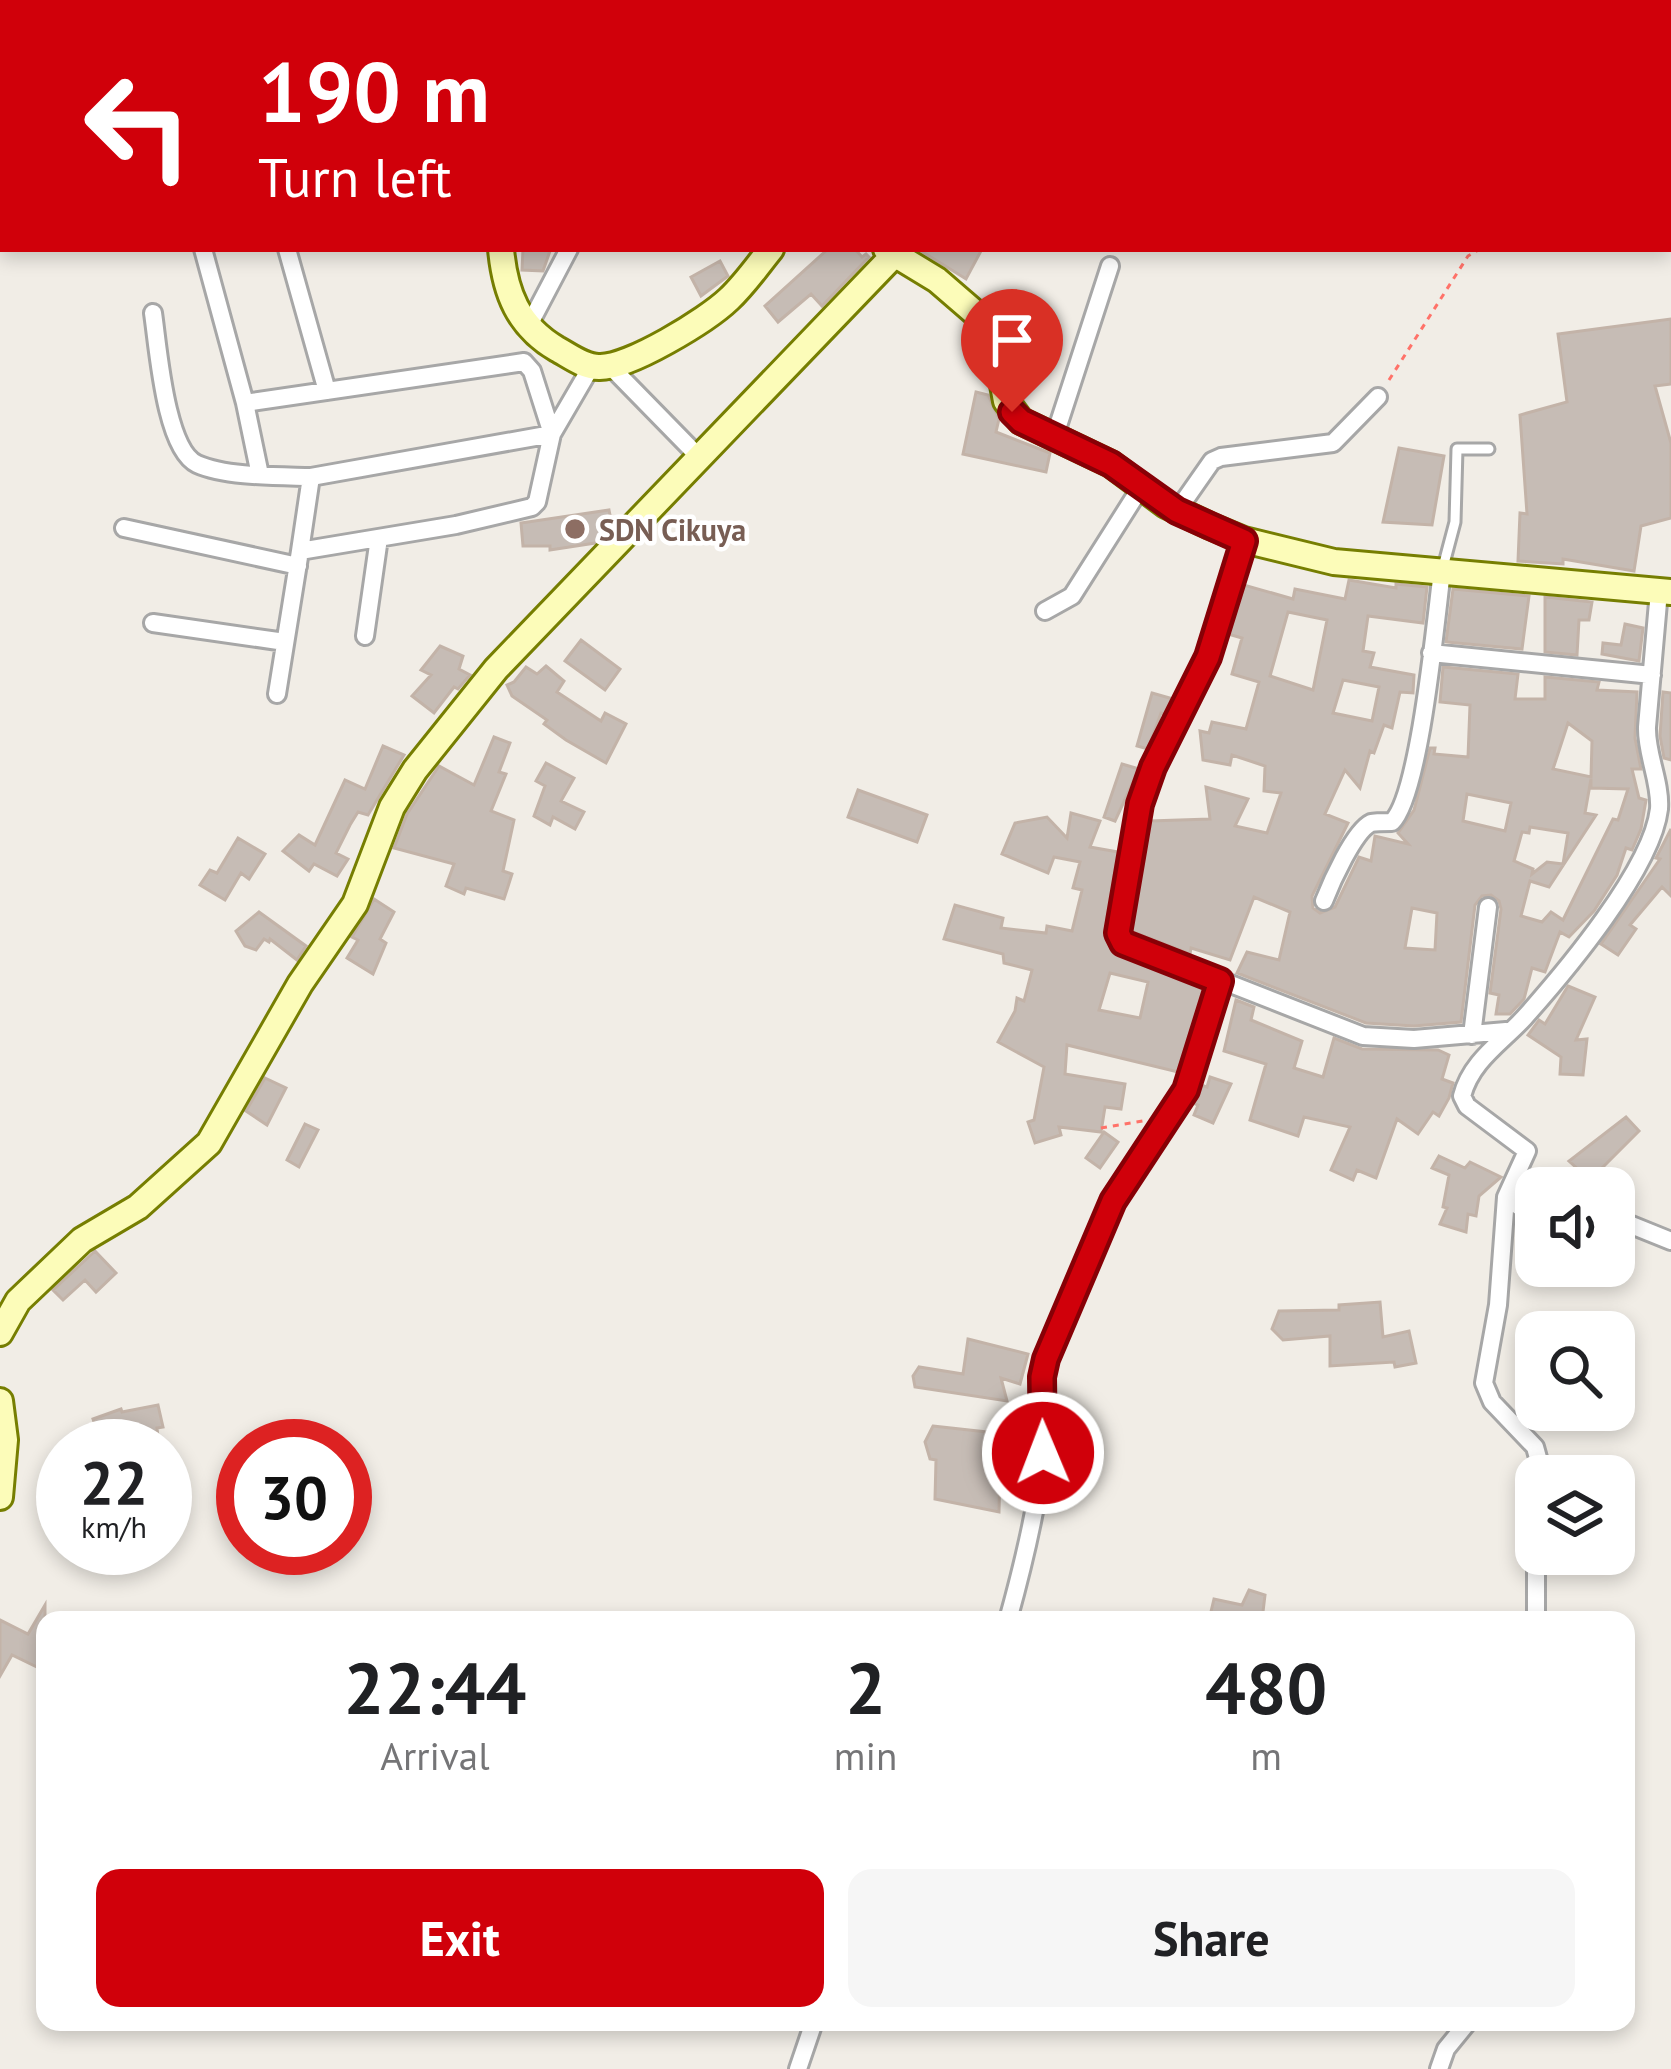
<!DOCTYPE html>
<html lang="en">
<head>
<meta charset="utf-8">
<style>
	:root { --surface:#fff; --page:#f6f6f6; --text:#202124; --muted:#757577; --accent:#d0000a }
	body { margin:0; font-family:"PT Sans",sans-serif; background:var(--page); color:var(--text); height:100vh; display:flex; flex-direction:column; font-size:45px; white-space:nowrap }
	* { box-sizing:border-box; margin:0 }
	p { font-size:39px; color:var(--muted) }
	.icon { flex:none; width:66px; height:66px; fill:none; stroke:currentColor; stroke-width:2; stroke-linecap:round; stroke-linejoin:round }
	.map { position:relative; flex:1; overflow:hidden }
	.drawer { position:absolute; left:36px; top:1611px; width:1599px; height:420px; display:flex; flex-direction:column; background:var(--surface); border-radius:24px; box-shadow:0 6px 18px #0003 }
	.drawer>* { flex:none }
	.guide { position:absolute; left:0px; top:0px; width:1671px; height:252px; box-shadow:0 6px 18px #0003; background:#d0000a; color:#fff; overflow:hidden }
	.buttons { position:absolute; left:1515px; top:1167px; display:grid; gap:24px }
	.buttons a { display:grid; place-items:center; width:120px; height:120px; border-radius:24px; background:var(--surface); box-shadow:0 6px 18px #0003; font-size:60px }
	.speed { position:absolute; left:36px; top:1419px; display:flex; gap:24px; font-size:60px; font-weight:700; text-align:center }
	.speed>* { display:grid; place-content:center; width:156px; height:156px; border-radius:50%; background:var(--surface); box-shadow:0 6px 18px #0003; line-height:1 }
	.speed small { font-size:30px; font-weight:400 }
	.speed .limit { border:18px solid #d22; background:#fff; color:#111 }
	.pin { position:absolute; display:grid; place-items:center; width:102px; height:102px; color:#fff; margin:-123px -51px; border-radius:50% 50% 50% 0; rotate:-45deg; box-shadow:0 0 12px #0007 }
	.pin .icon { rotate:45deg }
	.me { position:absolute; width:132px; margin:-66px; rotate:359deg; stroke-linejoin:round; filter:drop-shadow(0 0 9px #0008) }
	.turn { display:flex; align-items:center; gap:42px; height:252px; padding:0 60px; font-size:54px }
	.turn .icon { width:156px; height:156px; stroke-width:2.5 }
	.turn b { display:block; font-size:84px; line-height:102px }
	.eta { display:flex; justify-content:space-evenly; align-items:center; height:204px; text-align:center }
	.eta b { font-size:72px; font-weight:800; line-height:84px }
	.cta { display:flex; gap:24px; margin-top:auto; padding:24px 60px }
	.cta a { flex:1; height:138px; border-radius:24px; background:var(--accent); color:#fff; font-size:48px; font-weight:800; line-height:138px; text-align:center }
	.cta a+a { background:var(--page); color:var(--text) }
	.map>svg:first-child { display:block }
</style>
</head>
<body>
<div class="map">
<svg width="1671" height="2069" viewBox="0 0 1671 2069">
	<rect width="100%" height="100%" fill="#f1ede6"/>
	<path fill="#c6bcb5" stroke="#c3b3a8" stroke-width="3" fill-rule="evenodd" d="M523 249 550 251 543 271 522 270Z
		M828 249H855L862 257 866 254 869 257 822 306 811 294 778 322 765 306Z
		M918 249H982L966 279Z
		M720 261 728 276 701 296 691 277Z
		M1671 319V384L1655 386 1671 443V518L1641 526 1634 571 1563 559V564L1518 561 1520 513 1527 514 1520 415 1567 402 1558 334Z
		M976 392 988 395 999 419 996 432 1050 453 1046 472 963 454Z
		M1399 448 1444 456 1432 525 1383 522Z
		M609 510 612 525 595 543 550 550V546H523L521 523Z
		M1349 580 1396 588V584L1427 587 1423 623 1368 616 1363 651 1374 653 1370 667 1414 675 1413 693 1400 692 1392 728 1384 725 1374 753 1370 751 1360 788 1345 770 1325 814 1348 823 1312 896 1313 908 1320 913 1335 907 1359 857 1371 861 1375 836 1408 844 1398 833 1414 810 1430 748H1435L1434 754 1468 757 1470 705 1440 702 1443 667 1518 674 1515 699H1545V677L1599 682 1597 690 1637 692 1635 738 1641 769H1632L1639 798 1646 800 1641 829 1632 850 1626 848 1617 875 1594 911 1569 937 1560 932 1545 972 1532 968 1524 999 1510 1014H1496L1499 995 1490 993 1501 909 1499 901 1491 895 1482 896 1475 905 1461 1022 1414 1026 1366 1023 1237 973 1247 952 1279 960 1290 912 1254 897 1230 960 1191 948 1190 954 1131 931 1150 821 1210 819 1206 787 1248 799 1235 826 1267 833 1281 793 1264 791 1265 766 1232 755 1230 765 1203 760 1200 731 1209 733 1212 722 1246 729 1259 682 1232 674 1242 638 1228 634 1244 585 1293 599 1295 589 1345 599ZM1288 612 1327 620 1313 690 1270 676ZM1343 680 1379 687 1372 721 1333 713ZM1568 723 1592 741 1591 777 1553 769ZM1591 779V788L1628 789 1618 820 1613 819 1563 920 1551 912 1542 922 1521 916 1530 881 1549 887 1596 815 1585 813ZM1467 794 1511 803 1505 831 1463 821ZM1530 827 1568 833 1563 864 1547 862 1532 874 1533 869 1514 861 1522 832 1529 833ZM1412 908 1437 913 1435 950 1405 948Z
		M1453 589 1529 596 1522 649 1446 642Z
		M1545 597 1592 602 1589 620H1579L1577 655 1545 652Z
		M1625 624 1643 628 1639 661 1602 654 1603 643 1621 645Z
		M581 640 620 669 605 690 565 661Z
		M440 646 463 656 459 669 470 675 458 689 454 687 434 713 412 696 431 675 421 670Z
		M546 666 564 681 557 692 601 721 605 713 626 724 606 763 566 740 544 724 547 720 512 696 507 685 514 682 526 667 537 674Z
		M1663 692 1671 693V760L1664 758 1660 736Z
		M1152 693 1173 699 1165 714 1161 713 1148 749 1137 746Z
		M494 737 510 743 499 772 506 774 491 811 514 820 503 871 512 874 504 899 466 888 464 894 446 886 454 864 394 848 407 814 439 766 474 785Z
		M383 746 404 755 368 815 358 812 350 825 336 853 348 859 337 876 314 864 309 871 283 851 299 835 315 845 345 780 365 789Z
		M546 763 574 778 561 801 584 812 575 829 553 817 550 825 534 816 545 786 536 781Z
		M1122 764 1139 769 1115 821 1104 817Z
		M858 790 927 815 917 842 848 817Z
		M1071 813 1100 821 1090 847 1118 852 1105 931 1111 949 1205 988 1178 1072 1067 1045 1065 1074 1125 1084 1121 1109 1105 1107 1101 1132 1059 1127 1061 1135 1035 1143 1028 1122 1034 1120 1044 1067 998 1042 1015 1011 1017 998 1024 1001 1032 970 1004 963 1003 954 944 939 955 905 1003 918 1001 928 1046 933 1047 926 1072 931 1082 890 1073 888 1080 862 1054 857 1048 873 1002 854 1015 823 1047 817 1067 838ZM1110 973 1148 982 1140 1018 1099 1010Z
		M1671 829V896L1662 887 1630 925 1636 929 1618 955 1601 944 1660 859 1656 858Z
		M238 838 265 854 249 879 241 873 225 900 200 885 210 870 217 873Z
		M374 899 394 912 380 939 386 943 373 974 347 958 358 940 352 937Z
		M259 912 306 946 297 960 270 939 269 942 264 939 256 950 245 946 236 931Z
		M1568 986 1595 997 1576 1040 1587 1039 1583 1075 1560 1074 1561 1057 1528 1035 1539 1020 1545 1024Z
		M1236 1000 1254 1007 1251 1020 1302 1041 1294 1068 1323 1077 1334 1038 1362 1049 1438 1050 1449 1055 1442 1079 1453 1083 1449 1098 1439 1116 1433 1112 1418 1134 1397 1119 1376 1178 1357 1170 1353 1180 1331 1170 1350 1127 1304 1117 1298 1136 1250 1120 1266 1064 1224 1051Z
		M1210 1077 1231 1084 1213 1123 1194 1115 1198 1105 1193 1103 1201 1085 1207 1087Z
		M265 1078 286 1088 267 1125 246 1111Z
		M1626 1117 1639 1131 1590 1180 1569 1161Z
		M305 1124 318 1130 299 1167 287 1160Z
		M1104 1132 1118 1142 1100 1168 1086 1158Z
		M1439 1156 1465 1168 1470 1162 1501 1177 1479 1196 1476 1216 1468 1214 1466 1232 1440 1224 1447 1208 1443 1207 1449 1175 1432 1168Z
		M95 1251 116 1273 96 1292 85 1280 63 1300 53 1290Z
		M1380 1302 1383 1337 1409 1331 1416 1363 1395 1367 1394 1362 1330 1366V1336L1283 1340 1272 1329 1279 1311 1339 1310V1305Z
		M968 1339 1028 1354 1020 1384 1001 1378 1007 1401 915 1387 913 1376 919 1367 963 1374Z
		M158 1405 163 1427 157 1428 159 1446H126L124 1434 101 1442 93 1419 121 1409 122 1412Z
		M933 1426 1005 1434 993 1450 1000 1469 999 1512 935 1499 936 1460 930 1459 925 1442Z
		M99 1548H130L125 1568 96 1560Z
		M1249 1590 1265 1595 1262 1620H1209L1214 1599 1242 1605Z
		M45 1605V1660L41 1669 12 1655 0 1676V1620L28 1634Z"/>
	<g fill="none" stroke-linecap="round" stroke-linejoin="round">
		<g stroke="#a7a7a7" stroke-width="15">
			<path id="lane" d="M1442 571 1455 522 1457 449H1489"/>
		</g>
		<g stroke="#a7a7a7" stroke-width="22">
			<path id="street" d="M294 0 296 3
				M1094 0 1095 3
				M1663 0 1664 3
				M82 3 83 0
				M1668 18 1671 17
				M1668 31 1671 52
				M0 83H3
				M1668 177H1671
				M1668 217 1671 216
				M203 249 245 403 524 362 532 371 552 434 311 477 300 551
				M287 249 327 391
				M153 313C158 346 165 449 197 464 226 477 279 476 311 477
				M528 327 569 249
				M610 366 699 457
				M245 403 260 475
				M1055 435 1110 266
				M1177 511 1212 461 1221 457 1333 443 1378 397
				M124 528 298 566
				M1244 540 1208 657 1153 767 1140 804 1124 888 1118 933 1121 941 1363 1036 1414 1039 1506 1031
				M1045 611 1072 596 1141 487
				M153 623 285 642
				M365 636 379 538
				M1431 653 1652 675
				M277 694 300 551 456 525 532 507 537 502 552 434 591 367
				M1324 901C1331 883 1354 831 1371 823 1375 822 1388 822 1392 822 1420 795 1436 617 1442 571
				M1472 1035 1488 907
				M1506 1197 1536 1219
				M1614 1218 1671 1241
				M1543 1476 1535 1447 1492 1402 1484 1383 1498 1305 1506 1197 1527 1151 1467 1106 1462 1096C1471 1061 1501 1043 1524 1018 1565 972 1652 869 1659 809 1661 782 1646 754 1647 727L1659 591
				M1536 1543V1620
				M1008 1620C1023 1566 1037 1509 1043 1454 1047 1422 1039 1391 1046 1359L1101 1224 1125 1178 1168 1123 1186 1090 1220 981
				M798 2069 814 2022
				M1439 2069 1446 2049 1468 2022"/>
		</g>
		<g stroke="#767e01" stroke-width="30">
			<path id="secondary" d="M467 0 468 3
				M845 0 846 3
				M501 249C505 293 518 326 557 349 570 356 584 367 599 367 629 368 707 320 729 299 745 284 758 265 771 249
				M886 249 937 280 981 318 996 348 1006 401 1021 421 1111 464 1166 505 1210 526 1244 540 1334 562 1671 592
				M0 1333 18 1301 82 1240 138 1207 209 1143 300 984 355 904 392 807 415 770 496 669 894 255
				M0 1401 5 1440 0 1497"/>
		</g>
		<path stroke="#ff7269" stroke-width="3" stroke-dasharray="6 6" stroke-linecap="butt" d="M1389 380 1468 256 1480 249
			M1101 1128 1148 1120"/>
		<use href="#lane" stroke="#fff" stroke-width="9"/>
		<use href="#street" stroke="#fff" stroke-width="16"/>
		<use href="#secondary" stroke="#fcfcb9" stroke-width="24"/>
	</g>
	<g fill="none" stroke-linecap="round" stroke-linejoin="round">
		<g stroke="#870006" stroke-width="30">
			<path id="route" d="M1012 412 1021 421 1111 464 1177 511 1244 541 1208 657 1153 767 1140 804 1118 933 1123 943 1220 981 1186 1090 1113 1201 1046 1359 1042 1377 1043 1453"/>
		</g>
		<use href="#route" stroke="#d0000a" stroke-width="21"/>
	</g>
	<circle fill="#8d6e63" stroke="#fff" stroke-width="4.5" cx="575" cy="529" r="12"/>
	<g text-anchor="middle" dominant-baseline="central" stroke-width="9" stroke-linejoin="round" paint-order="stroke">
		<g font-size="30" font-weight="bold" fill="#785e54" stroke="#fff" text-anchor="start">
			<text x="599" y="529">SDN Cikuya</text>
		</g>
	</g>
</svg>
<div class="buttons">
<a><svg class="icon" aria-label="sound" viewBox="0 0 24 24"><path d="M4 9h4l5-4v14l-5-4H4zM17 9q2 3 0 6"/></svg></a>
<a><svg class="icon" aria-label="search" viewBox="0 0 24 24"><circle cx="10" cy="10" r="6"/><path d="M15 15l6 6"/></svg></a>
<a><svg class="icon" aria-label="layers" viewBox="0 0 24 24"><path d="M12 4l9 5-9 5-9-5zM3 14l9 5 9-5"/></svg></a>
</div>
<div class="speed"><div>22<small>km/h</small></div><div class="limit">30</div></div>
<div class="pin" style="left:1012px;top:412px;background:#d93025"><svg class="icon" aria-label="arrive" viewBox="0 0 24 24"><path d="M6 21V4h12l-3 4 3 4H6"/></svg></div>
<svg class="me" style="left:1043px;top:1453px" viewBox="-20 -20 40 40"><circle r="17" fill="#d0000a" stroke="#fff" stroke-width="3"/><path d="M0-11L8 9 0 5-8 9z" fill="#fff"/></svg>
<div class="guide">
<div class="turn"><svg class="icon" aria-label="left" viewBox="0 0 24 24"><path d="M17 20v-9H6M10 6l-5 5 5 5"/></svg><div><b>190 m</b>Turn left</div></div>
</div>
<section class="drawer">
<div class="eta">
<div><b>22:44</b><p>Arrival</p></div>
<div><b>2</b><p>min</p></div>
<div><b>480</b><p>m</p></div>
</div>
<div class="cta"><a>Exit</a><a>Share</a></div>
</section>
</div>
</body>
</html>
